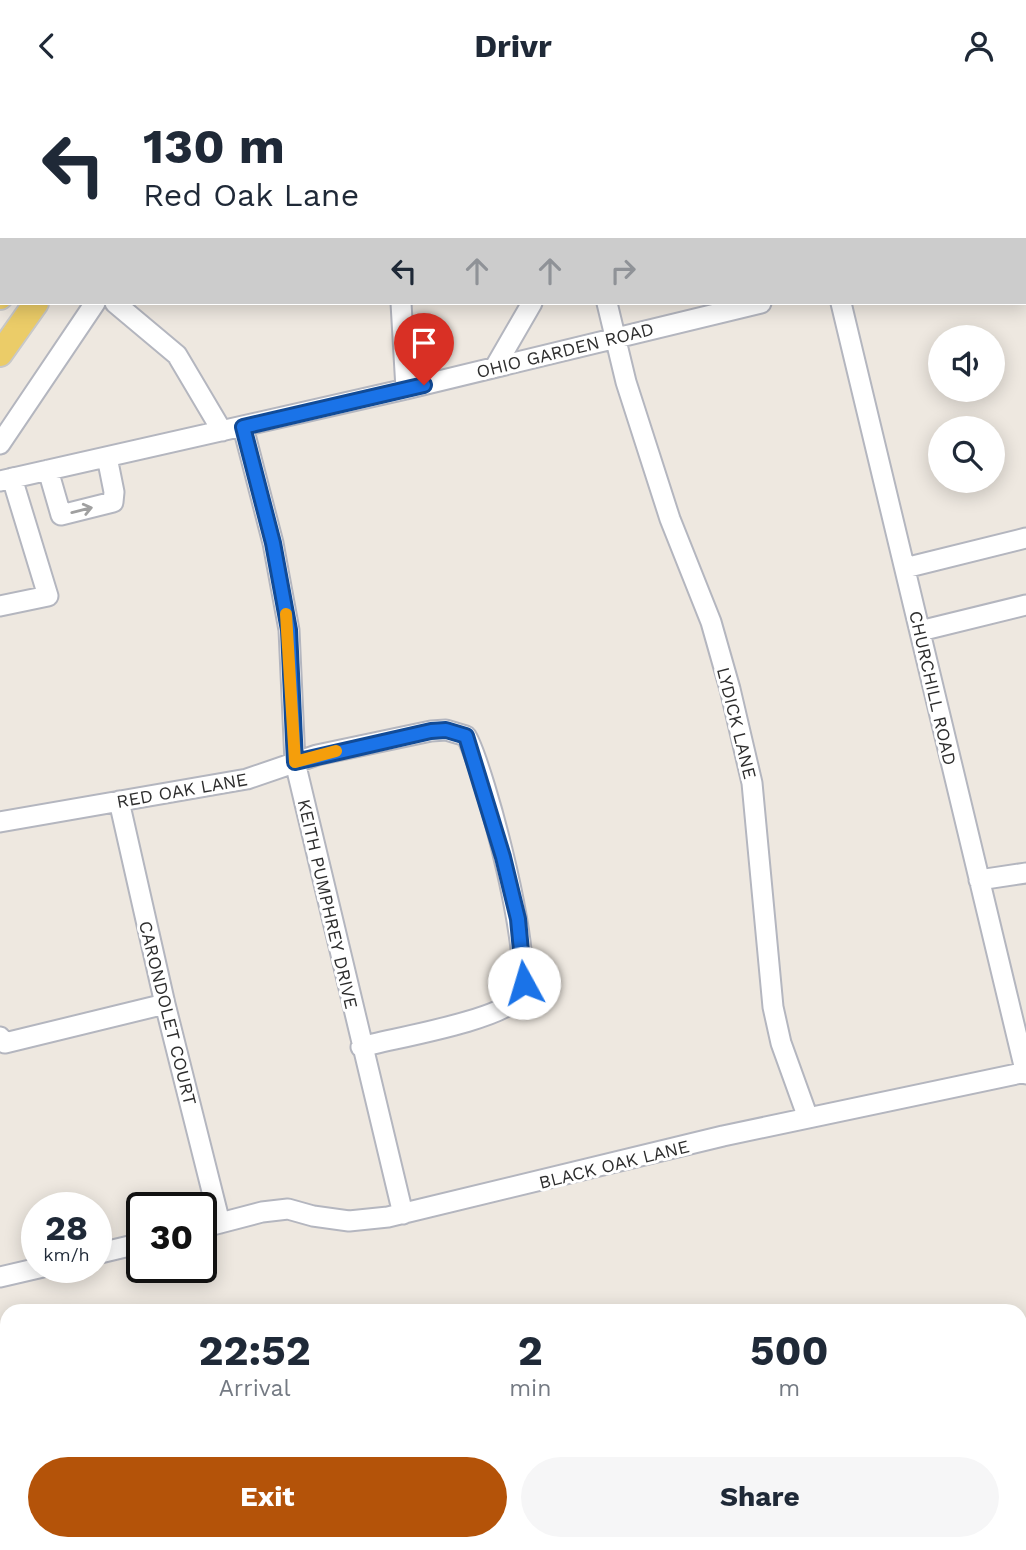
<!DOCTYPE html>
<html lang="en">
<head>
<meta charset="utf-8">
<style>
	:root { --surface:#fff; --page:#f6f6f7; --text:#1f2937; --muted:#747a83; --accent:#b45309 }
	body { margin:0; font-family:"Work Sans",sans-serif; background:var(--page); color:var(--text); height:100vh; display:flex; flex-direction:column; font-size:26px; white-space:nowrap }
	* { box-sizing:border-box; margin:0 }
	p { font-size:23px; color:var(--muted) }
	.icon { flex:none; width:38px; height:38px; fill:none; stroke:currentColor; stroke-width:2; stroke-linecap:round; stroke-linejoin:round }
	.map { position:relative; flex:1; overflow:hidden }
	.side { position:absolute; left:0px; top:1213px; width:1027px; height:247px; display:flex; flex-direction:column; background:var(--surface); border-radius:21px 21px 0 0; box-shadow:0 4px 18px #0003 }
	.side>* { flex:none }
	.guide { position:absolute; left:0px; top:0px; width:1027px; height:214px; box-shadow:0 4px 18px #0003; background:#fff; color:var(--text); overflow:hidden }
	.buttons { position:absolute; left:928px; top:234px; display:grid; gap:14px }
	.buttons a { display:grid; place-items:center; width:77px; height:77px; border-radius:50%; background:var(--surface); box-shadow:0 4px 18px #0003; font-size:35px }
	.speed { position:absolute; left:21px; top:1101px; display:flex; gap:14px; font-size:35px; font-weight:700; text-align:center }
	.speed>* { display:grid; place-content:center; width:91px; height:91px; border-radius:50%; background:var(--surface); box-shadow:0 4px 18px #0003; line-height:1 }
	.speed small { font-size:18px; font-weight:400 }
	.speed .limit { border:4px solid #111; border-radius:10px; background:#fff; color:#111 }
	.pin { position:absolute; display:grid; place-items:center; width:60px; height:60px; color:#fff; margin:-72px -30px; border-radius:50% 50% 50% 0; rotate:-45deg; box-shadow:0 0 7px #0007 }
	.pin .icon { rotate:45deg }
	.me { position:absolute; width:77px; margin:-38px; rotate:354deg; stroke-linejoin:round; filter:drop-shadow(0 0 5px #0008) }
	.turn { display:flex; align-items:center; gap:24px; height:147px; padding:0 28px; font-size:32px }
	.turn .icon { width:91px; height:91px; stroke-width:2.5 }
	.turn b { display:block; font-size:49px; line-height:60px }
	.lanes { display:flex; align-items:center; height:66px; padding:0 28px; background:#0003; justify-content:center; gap:35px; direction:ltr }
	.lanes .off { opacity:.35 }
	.eta { display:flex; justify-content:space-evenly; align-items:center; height:119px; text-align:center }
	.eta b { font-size:42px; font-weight:700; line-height:49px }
	.action { display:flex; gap:14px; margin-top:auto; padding:14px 28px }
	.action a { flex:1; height:80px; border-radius:42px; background:var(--accent); color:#fff; font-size:28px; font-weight:700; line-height:80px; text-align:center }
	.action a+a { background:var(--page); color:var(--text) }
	header { display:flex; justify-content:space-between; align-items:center; height:91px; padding:0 28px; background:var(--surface); font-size:32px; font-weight:700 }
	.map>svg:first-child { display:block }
</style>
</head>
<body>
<header><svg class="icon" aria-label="back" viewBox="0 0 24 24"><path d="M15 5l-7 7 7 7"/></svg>Drivr<svg class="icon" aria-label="person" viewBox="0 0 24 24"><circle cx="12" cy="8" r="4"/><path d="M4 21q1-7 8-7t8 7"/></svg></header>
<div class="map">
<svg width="1026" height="1459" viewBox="0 0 1026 1459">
	<rect width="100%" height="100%" fill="#eee8e0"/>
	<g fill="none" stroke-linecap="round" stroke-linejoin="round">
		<g stroke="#b4b6bf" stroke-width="23">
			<path id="minor" d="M204 0 206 2
				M558 0V2
				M789 0 790 2
				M82 2 84 0
				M237 2 238 0
				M294 2 295 0
				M0 115 2 113
				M0 139 2 141
				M115 212 177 264 222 340
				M401 212 406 298
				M607 212 626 291 670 428 711 531 730 598 752 692 773 916 781 952 808 1027
				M841 212 1026 983
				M495 276 532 212
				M243 336 273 452 289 539 295 671 403 1123
				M0 353 95 212
				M48 379 61 424 113 411 114 401 107 366
				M0 390 406 298 761 212
				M905 477 1026 447
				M0 515 48 505 12 387
				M920 540 1026 514
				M119 710 165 913 220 1132
				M0 731 247 688 317 664 431 640 446 639 466 645C484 675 539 883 518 907 498 930 394 947 361 956
				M979 789 1026 782
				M0 946 5 952 165 913
				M201 1137 262 1121 288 1118 313 1125 349 1130 388 1126 723 1045 1026 981
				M96 1163 142 1152
				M0 1186 43 1176
				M1020 1309 1026 1308
				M205 1459 224 1454 257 1459
				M357 1459 389 1452"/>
		</g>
		<g stroke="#c8c8c8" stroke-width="28">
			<path id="major" d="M143 2 145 0
				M182 2 184 0
				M0 206 2 204
				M0 263 36 212"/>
		</g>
		<use href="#minor" stroke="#fff" stroke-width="19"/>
		<use href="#major" stroke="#ebcc68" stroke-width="24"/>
	</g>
	<defs><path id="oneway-shaft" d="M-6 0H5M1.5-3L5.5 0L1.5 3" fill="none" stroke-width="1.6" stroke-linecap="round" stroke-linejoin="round" transform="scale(1.75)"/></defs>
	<use stroke="#a0a0a0" href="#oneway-shaft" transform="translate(82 419) rotate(-14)"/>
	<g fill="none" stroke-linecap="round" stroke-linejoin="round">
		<g stroke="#114b97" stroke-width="18">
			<path id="route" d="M424 294 243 336 273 452 289 539 295 671 431 640 446 639 466 645 503 766 518 828 524 892"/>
		</g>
		<use href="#route" stroke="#1a73e8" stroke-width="12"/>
		<path stroke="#f59e0b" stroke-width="12" d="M286 523 295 671 336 660"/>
	</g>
	<g text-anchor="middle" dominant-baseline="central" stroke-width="6" stroke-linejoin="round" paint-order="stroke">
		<g font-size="18" fill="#2d2d2d" stroke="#fff">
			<text transform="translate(565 259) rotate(-14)">OHIO GARDEN ROAD</text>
			<text transform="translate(933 597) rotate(77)">CHURCHILL ROAD</text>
			<text transform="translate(737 632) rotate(76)">LYDICK LANE</text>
			<text transform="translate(182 699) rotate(-10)">RED OAK LANE</text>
			<text transform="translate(328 813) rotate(77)">KEITH PUMPHREY DRIVE</text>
			<text transform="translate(168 922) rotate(76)">CARONDOLET COURT</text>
			<text transform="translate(614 1073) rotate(-14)">BLACK OAK LANE</text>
		</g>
	</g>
</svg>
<div class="buttons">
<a><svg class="icon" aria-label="sound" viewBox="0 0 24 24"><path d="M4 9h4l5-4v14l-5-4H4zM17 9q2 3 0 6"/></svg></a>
<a><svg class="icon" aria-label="search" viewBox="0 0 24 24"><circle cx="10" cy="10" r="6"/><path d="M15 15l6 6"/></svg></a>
</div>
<div class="speed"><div>28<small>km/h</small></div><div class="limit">30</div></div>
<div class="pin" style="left:424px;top:294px;background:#d93025"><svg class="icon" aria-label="arrive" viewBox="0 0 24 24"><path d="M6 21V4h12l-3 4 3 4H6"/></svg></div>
<svg class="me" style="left:524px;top:892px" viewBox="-20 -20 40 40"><circle r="19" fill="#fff"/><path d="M0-13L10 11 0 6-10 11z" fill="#1a73e8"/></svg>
<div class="guide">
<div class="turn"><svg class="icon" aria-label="left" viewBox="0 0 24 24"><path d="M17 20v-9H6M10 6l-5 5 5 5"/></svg><div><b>130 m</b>Red Oak Lane</div></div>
<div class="lanes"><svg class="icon" aria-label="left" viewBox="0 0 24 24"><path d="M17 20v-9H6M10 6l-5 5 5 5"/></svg><svg class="icon off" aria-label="ahead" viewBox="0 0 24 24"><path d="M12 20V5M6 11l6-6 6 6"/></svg><svg class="icon off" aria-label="ahead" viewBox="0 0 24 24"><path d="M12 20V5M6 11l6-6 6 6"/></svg><svg class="icon off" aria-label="right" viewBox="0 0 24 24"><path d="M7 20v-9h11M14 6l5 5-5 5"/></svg></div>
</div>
<section class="side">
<div class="eta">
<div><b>22:52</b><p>Arrival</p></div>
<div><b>2</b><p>min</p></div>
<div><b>500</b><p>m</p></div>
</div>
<div class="action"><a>Exit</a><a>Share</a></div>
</section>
</div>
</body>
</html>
